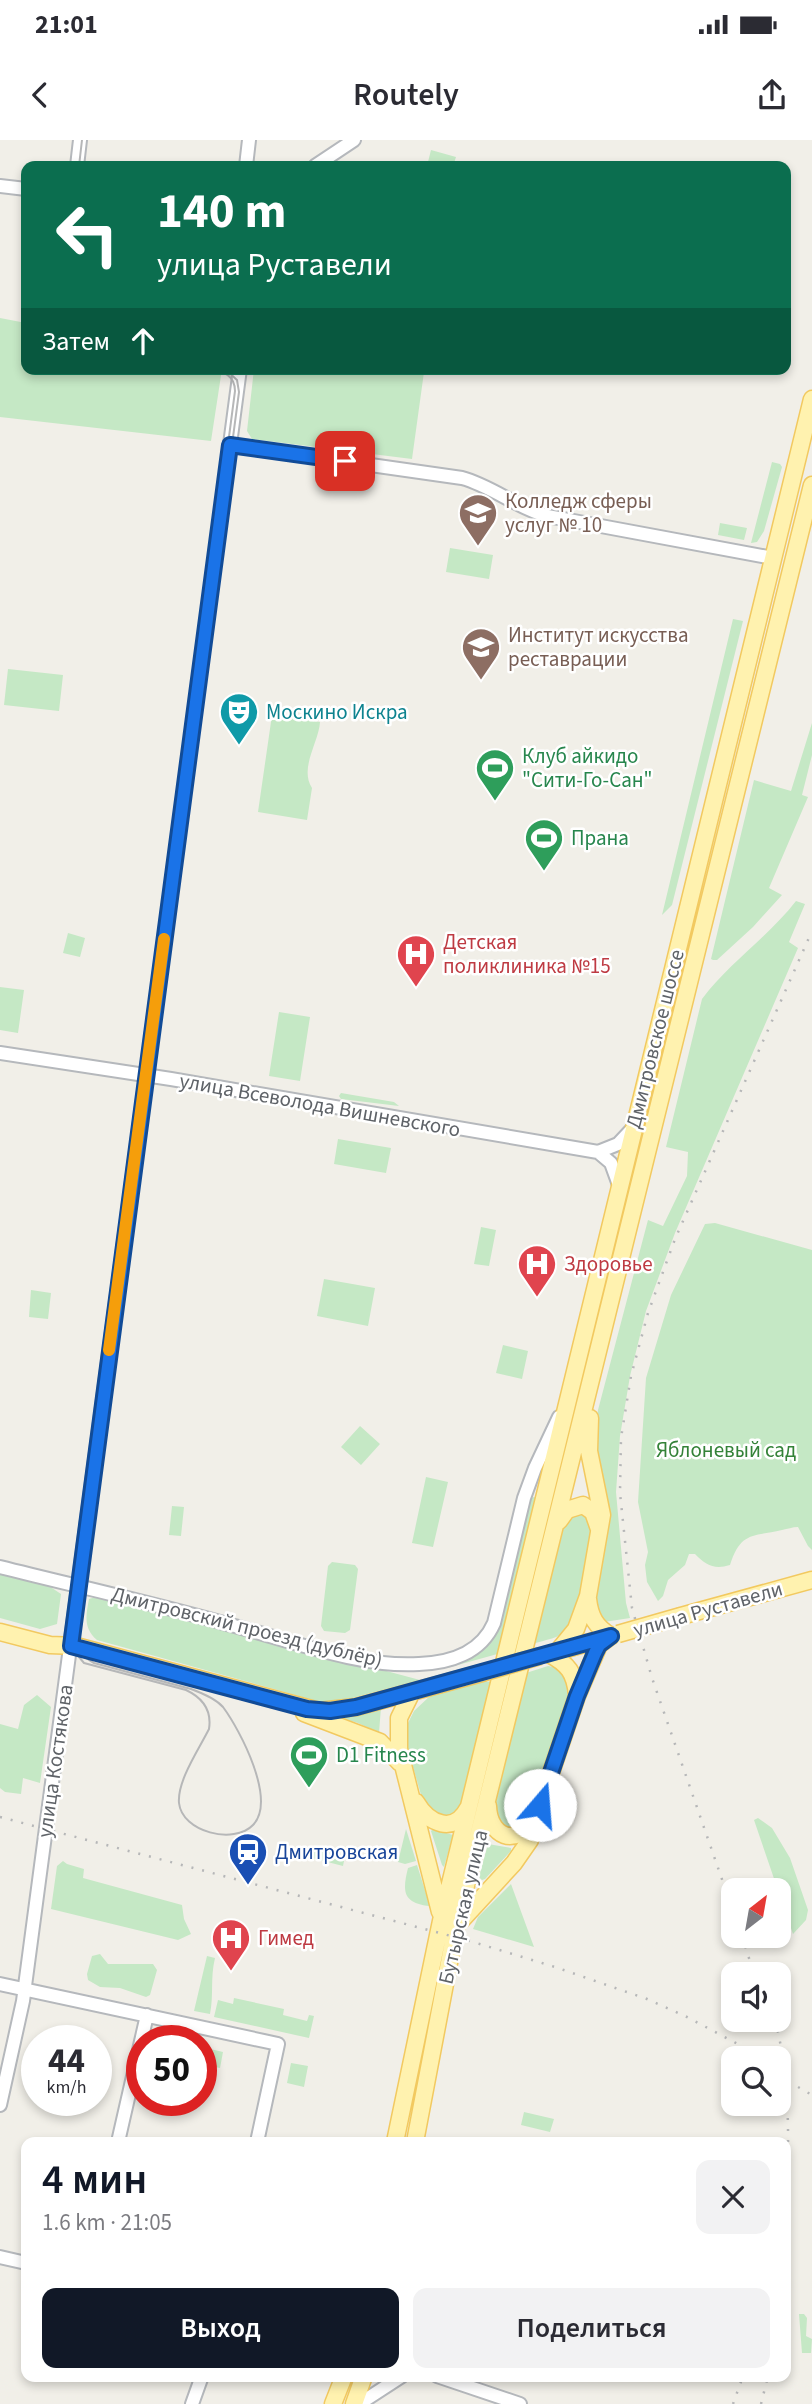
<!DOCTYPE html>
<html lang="ru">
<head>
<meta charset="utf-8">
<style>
	:root { --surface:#fff; --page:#f2f2f3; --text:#2b2b33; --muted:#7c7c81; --accent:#111827 }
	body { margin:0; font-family:"Source Sans 3",sans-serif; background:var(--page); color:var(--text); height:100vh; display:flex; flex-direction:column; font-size:26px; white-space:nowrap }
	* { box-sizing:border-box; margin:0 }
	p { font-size:23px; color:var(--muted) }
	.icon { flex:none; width:38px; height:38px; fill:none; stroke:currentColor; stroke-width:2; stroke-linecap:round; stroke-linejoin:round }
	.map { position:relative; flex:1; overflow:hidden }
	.details { position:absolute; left:21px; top:1997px; width:770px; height:245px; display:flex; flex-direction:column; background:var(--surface); border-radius:14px; box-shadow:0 4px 10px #0003 }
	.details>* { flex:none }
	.hud { position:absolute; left:21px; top:21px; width:770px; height:214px; border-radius:14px; box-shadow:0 4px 10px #0003; background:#0b6e4f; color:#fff; overflow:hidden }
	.needle { width:46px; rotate:31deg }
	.fabs { position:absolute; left:721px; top:1738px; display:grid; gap:14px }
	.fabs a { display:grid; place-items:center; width:70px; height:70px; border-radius:14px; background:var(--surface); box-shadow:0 4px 10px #0003; font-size:35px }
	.speed { position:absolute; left:21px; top:1885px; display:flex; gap:14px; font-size:35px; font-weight:700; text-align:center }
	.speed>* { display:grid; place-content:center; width:91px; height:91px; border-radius:50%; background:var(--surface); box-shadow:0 4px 10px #0003; line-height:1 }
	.speed small { font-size:18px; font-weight:400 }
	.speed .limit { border:10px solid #d22; background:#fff; color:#111 }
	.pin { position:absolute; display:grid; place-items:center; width:60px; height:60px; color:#fff; margin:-30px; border-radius:14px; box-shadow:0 4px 10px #0006 }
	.me { position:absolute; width:77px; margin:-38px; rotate:18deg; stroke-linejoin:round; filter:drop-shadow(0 0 5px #0008) }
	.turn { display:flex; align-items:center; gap:24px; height:147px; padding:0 21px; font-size:32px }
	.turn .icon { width:91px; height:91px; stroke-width:2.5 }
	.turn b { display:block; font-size:49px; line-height:60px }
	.then { display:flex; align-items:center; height:66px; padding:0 21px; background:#0003; gap:14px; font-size:26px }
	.round { display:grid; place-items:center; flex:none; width:74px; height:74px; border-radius:14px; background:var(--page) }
	.summary { display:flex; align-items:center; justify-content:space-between; height:119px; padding:0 21px }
	h1 { font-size:42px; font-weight:600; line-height:52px; color:var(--accent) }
	.button { display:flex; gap:14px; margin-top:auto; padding:14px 21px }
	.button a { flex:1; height:80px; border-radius:14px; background:var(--accent); color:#fff; font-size:28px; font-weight:600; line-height:80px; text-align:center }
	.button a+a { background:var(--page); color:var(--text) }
	.status { display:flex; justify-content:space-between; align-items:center; height:49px; padding:0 35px; background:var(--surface); direction:ltr }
	.status svg { height:19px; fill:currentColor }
	header { display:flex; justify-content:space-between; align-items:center; height:91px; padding:0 21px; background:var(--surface); font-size:32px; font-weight:600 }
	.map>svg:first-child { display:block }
</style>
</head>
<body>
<div class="status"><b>21:01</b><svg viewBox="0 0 49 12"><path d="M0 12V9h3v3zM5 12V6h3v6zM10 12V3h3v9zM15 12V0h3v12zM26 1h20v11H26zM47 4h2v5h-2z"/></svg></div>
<header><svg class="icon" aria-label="back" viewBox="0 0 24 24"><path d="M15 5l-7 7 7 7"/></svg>Routely<svg class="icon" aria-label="share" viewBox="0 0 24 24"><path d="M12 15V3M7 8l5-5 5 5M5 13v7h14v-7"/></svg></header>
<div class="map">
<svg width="812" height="2264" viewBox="0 0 812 2264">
	<rect width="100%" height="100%" fill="#f1efe8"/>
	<path fill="#c5e8c5" d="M431 10 456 17 453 26H427Z
		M0 178 26 183V229H222L211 301 0 277Z
		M254 229H401L424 232 412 319 252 299 247 291Z
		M772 322 780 324 782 327 764 391 757 402 751 403Z
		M720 383 747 388 744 400 718 395Z
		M450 408 493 415 489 439 446 432Z
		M733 479 743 481 672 765 662 775Z
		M8 529 63 535 59 571 4 565Z
		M272 575 320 582C319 602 299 628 312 648L307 680 258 672Z
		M812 583V615L802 655 808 657 769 748 782 755 753 787 717 820H713L711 819 754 640 791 651Z
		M796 761 805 764 789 802 798 808 675 1093 646 1171 630 1236 620 1296 616 1352 626 1463 630 1478 604 1482 594 1468 608 1381 595 1291 598 1270 648 1080 663 1086 687 1036 688 1012 666 1007 702 859C729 823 768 797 796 761Z
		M68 793 85 798 80 817 63 813Z
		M0 847 24 850 18 893 0 890Z
		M279 872 310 877 300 941 269 936Z
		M341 953 394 962 399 966 341 959 339 956Z
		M338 999 391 1008 386 1033 334 1024Z
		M715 1083 812 1110V1410L808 1406 798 1387C792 1387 788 1389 782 1390 753 1397 741 1391 730 1425 714 1430 706 1425 695 1414H689L685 1425 668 1440 663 1456 658 1461 647 1442 645 1425 648 1412 638 1362 646 1238 671 1155 705 1084Z
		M481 1087 496 1090 489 1126 474 1124Z
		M324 1139 375 1148 368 1186 317 1176Z
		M31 1150 51 1153 48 1179 29 1177Z
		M503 1205 528 1211 522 1239 496 1233Z
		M360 1286 380 1304 361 1325 341 1307Z
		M426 1337 448 1342 433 1407 412 1403Z
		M534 1357 537 1358 501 1513 447 1528 482 1510 491 1500 529 1359Z
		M172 1366 184 1367 181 1396 169 1395Z
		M578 1369 592 1382C588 1413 587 1464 568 1489 561 1498 544 1500 533 1504L564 1379Z
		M332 1422 355 1425 358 1429 350 1490 345 1493 324 1491 321 1486 328 1426Z
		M0 1432 49 1446 61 1454 57 1484 40 1489 0 1478Z
		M102 1455 420 1540 337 1562 317 1561 97 1500C83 1488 86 1475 89 1459Z
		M548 1526 561 1528 571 1548 525 1684 510 1692 493 1677V1670L526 1533Z
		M480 1541 494 1542 461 1670 443 1679 424 1665 406 1603 407 1585 414 1571 430 1556Z
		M37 1555 51 1567 40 1643 23 1638 21 1654 5 1652 0 1648V1584L18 1589 24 1565Z
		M381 1567 379 1593 358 1583 335 1576Z
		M758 1678 772 1688 790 1718 808 1770 806 1780 793 1794 754 1680Z
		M406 1689 416 1721 405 1724 398 1722Z
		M433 1689 453 1695 444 1727 442 1725 431 1691Z
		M488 1704 511 1708V1711L485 1739 482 1740 479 1737Z
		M314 1708 345 1716 343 1726 312 1718Z
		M63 1721 67 1724 84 1729 83 1738 182 1765 184 1779 191 1794 178 1800 51 1769 57 1726Z
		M417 1725 430 1766C403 1763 402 1752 408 1728Z
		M511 1744 534 1807 473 1789 478 1777Z
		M100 1814 108 1824H153L157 1830 150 1855 146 1857 120 1848 100 1847 88 1840 87 1834 92 1816Z
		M207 1816 215 1818C210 1839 214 1854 210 1874L194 1871Z
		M234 1858 284 1869 283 1875 307 1881 309 1875 314 1876 309 1898 214 1877 218 1860 233 1864Z
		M202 1907 223 1912 220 1928 201 1924Z
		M291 1923 308 1926 304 1947 287 1943Z
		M524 1972 554 1979 550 1992 521 1985Z
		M799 2174H804L807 2178 806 2196 812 2199 811 2213H802Z"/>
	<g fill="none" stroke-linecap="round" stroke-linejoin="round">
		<g stroke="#b5b8bc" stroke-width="16">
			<path id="minor" d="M77 26 80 0
				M246 26 249 0
				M315 26 354 0
				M0 46 26 49
				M230 305 462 338C492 346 517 368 547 376L773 418
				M0 913 171 939 598 1012 618 1004 633 988
				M598 1012 611 1023 619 1045
				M0 1427C76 1446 152 1463 227 1484 286 1499 360 1528 419 1524 450 1523 481 1513 494 1483L524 1358 535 1328 559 1277
				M0 1844 278 1904 257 2002
				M0 1965 23 1861 240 229
				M118 2002 147 1875
				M0 2117 26 2123
				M437 2236 520 2264
				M192 2264 202 2236
				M359 2264 402 2236"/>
		</g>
		<g stroke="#f2c960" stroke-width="19">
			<path id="major" d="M559 1381 567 1370 583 1365 593 1372 599 1389
				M588 1459C590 1477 596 1487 611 1496
				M681 1476 812 1440
				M0 1492 50 1505 76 1506 319 1571 356 1567 482 1533
				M558 1511 576 1489 588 1456 602 1375 589 1311 590 1278
				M559 1511 608 1497
				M549 1514C568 1524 575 1533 577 1555
				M412 1552 399 1578V1609L440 1772
				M304 1573 380 1602 400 1623
				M416 1662C429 1684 454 1695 468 1668
				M488 1666C489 1696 516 1709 532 1679
				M457 1785 514 1723 530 1700 540 1665 577 1556 599 1505 611 1496
				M395 2002 441 1781 812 259
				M415 2002 456 1786 812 345
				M333 2264 344 2236
				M354 2264 364 2236"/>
		</g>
		<use href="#minor" stroke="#fff" stroke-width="12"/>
		<use href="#major" stroke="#fff2af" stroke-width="16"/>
		<path stroke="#b6b7b8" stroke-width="2" d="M79 26 82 0
			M210 229C224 231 235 236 235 251L71 1501 74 1511 84 1523 186 1550C203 1558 212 1570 209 1589 199 1609 177 1641 179 1663 182 1692 234 1705 253 1685 277 1660 240 1590 223 1567 215 1558 202 1553 191 1549L94 1523C83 1517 76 1509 74 1496L239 252 237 240 225 229"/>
		<path stroke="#b6b7b8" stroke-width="2.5" stroke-dasharray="2 9" stroke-linecap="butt" d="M0 1677 470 1801 555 1827 647 1859 687 1877 764 1918
			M733 1771 652 1538 632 1468 620 1353 621 1298 631 1236 648 1173 675 1099 812 791
			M742 1796 754 1834
			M775 1880C791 1940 789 2006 786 2068
			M779 1936 812 1955
			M733 2264 743 2236
			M761 2264 768 2236"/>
		<g stroke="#f2c960" stroke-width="19" stroke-linecap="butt">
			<path id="major-bridge" d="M618 1494 681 1476
				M482 1533 540 1516"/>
		</g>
		<use href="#major-bridge" stroke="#fff2af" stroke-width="16"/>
	</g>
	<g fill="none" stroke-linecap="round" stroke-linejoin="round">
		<g stroke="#114b97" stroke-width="18">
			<path id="route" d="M345 321 230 305 71 1506 307 1569 330 1571 356 1567 611 1496 599 1505 595 1513 577 1556 540 1665"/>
		</g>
		<use href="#route" stroke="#1a73e8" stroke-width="12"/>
		<path stroke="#f59e0b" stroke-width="12" d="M109 1210 164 799"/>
	</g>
	<defs>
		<g id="university-pin" transform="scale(2.0125)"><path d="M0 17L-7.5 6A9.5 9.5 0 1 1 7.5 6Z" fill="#8d6e63" stroke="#fff"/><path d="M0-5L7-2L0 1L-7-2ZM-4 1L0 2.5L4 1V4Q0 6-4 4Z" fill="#fff"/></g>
		<g id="theatre-pin" transform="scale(2.0125)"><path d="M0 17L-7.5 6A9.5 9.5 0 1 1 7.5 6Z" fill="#0f9aa8" stroke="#fff"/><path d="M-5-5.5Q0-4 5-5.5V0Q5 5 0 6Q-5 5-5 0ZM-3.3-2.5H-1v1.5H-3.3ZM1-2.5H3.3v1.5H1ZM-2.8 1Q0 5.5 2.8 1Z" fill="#fff"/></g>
		<g id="stadium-pin" transform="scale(2.0125)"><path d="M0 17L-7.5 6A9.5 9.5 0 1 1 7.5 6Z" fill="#2e9e5b" stroke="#fff"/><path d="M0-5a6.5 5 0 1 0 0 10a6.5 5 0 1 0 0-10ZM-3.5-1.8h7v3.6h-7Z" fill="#fff"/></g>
		<g id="hospital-pin" transform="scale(2.0125)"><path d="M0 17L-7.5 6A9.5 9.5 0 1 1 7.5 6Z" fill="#e0444e" stroke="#fff"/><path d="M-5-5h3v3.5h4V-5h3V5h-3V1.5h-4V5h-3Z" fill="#fff"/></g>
		<g id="station-pin" transform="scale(2.0125)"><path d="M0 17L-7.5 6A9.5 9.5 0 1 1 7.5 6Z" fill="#1a4fb4" stroke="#fff"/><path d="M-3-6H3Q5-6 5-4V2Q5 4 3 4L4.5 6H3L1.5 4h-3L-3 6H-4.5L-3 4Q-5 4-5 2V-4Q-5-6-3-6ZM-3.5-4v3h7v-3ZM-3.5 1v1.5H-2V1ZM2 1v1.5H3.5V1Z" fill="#fff"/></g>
	</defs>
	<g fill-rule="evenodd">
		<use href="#university-pin" x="478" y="373"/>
		<use href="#university-pin" x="481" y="507"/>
		<use href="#theatre-pin" x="239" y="572"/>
		<use href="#stadium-pin" x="495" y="628"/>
		<use href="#stadium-pin" x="544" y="698"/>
		<use href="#hospital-pin" x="416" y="814"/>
		<use href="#hospital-pin" x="537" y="1124"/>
		<use href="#stadium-pin" x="309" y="1615"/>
		<use href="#station-pin" x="248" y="1712"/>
		<use href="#hospital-pin" x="231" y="1798"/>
	</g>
	<g text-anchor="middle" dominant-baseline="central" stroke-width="5" stroke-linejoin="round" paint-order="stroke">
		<g font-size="21" fill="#785e54" stroke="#fff" text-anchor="start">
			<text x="505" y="361">Колледж сферы<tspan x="505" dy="24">услуг № 10</tspan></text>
			<text x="508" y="495">Институт искусства<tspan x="508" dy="24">реставрации</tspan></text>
		</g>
		<g font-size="21" fill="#0d838f" stroke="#fff" text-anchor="start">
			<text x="266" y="572">Москино Искра</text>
		</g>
		<g font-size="21" fill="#27864d" stroke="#fff" text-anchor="start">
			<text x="522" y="616">Клуб айкидо<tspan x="522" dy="24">"Сити-Го-Сан"</tspan></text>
			<text x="571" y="698">Прана</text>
			<text x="336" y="1615">D1 Fitness</text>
		</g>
		<g font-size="21" fill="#be3a42" stroke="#fff" text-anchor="start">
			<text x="443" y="802">Детская<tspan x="443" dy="24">поликлиника №15</tspan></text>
			<text x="564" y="1124">Здоровье</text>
			<text x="258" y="1798">Гимед</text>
		</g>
		<g font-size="21" fill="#5f6368" stroke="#fff">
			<text transform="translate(655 899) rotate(-76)">Дмитровское шоссе</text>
			<text transform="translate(320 965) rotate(10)">улица Всеволода Вишневского</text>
			<text transform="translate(708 1469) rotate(-16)">улица Руставели</text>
			<text transform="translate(247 1487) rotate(14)">Дмитровский проезд (дублёр)</text>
			<text transform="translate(55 1621) rotate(-82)">улица Костякова</text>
			<text transform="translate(463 1767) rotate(-77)">Бутырская улица</text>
		</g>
		<g font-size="21" fill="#348238" stroke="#fff">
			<text x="726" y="1310">Яблоневый сад</text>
		</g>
		<g font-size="21" fill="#164399" stroke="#fff" text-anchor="start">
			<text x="275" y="1712">Дмитровская</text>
		</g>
	</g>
</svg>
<div class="fabs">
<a><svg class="needle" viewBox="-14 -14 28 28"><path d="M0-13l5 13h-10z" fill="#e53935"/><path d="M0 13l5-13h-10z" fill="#7c7c81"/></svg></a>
<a><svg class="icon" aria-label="sound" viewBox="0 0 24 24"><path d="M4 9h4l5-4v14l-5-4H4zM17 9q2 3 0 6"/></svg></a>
<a><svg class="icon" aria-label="search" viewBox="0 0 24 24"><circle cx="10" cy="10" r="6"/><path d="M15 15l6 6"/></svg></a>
</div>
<div class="speed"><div>44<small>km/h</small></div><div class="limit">50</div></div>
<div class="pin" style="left:345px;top:321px;background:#d93025"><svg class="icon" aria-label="arrive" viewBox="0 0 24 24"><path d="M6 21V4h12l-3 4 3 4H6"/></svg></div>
<svg class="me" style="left:540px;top:1665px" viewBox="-20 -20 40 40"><circle r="19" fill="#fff"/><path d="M0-13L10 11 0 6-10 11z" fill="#1a73e8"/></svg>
<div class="hud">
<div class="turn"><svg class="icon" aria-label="left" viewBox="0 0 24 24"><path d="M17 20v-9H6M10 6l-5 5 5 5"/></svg><div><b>140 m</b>улица Руставели</div></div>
<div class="then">Затем<svg class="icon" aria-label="ahead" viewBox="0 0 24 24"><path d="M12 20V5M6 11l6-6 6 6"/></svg></div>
</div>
<section class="details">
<div class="summary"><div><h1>4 мин</h1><p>1.6 km · 21:05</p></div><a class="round"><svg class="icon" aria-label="close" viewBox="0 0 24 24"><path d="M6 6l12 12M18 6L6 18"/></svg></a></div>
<div class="button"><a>Выход</a><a>Поделиться</a></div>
</section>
</div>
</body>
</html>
